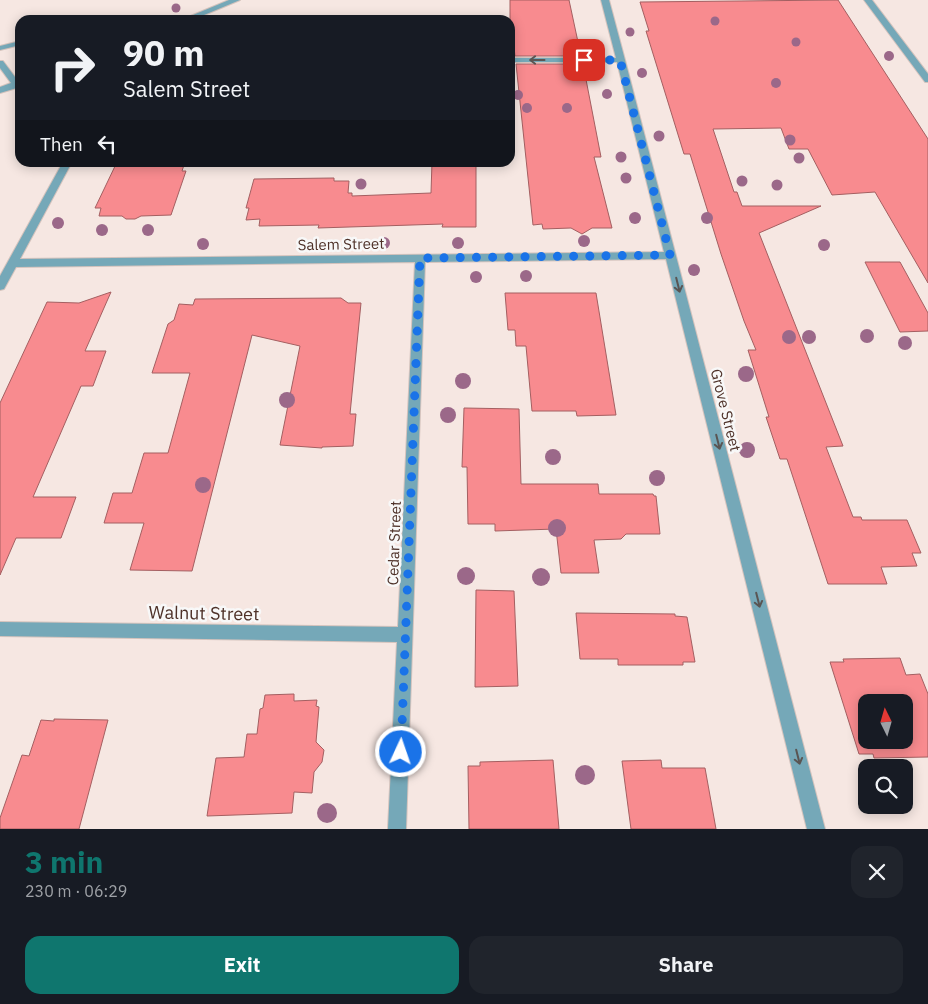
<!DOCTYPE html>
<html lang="en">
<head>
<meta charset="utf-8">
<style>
	:root { --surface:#171b24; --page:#20242c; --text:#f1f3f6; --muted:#9ea1a6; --accent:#0f766e }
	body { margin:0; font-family:"IBM Plex Sans",sans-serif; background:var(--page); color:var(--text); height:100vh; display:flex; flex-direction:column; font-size:19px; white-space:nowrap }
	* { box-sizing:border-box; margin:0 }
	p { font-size:16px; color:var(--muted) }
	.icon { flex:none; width:28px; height:28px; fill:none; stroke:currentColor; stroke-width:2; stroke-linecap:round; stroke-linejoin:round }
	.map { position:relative; height:829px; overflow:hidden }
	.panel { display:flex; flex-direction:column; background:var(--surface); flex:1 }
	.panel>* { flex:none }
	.top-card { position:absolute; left:15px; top:15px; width:500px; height:152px; border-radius:15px; box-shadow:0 2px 12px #0003; background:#171b24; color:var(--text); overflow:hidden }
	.needle { width:32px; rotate:355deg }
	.tools { position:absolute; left:858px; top:694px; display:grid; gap:10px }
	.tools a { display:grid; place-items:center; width:55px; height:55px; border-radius:10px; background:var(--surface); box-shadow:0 2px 12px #0003; font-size:25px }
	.pin { position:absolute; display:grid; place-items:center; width:42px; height:42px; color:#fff; margin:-21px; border-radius:10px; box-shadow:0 2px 8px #0006 }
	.me { position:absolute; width:55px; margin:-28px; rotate:3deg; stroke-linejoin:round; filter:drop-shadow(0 0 4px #0008) }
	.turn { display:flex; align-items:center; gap:18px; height:105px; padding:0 25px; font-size:22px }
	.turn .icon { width:65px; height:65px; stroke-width:2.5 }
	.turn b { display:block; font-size:35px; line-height:42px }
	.then { display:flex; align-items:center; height:48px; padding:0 25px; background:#0003; gap:10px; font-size:19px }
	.round { display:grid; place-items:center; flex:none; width:52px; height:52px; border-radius:15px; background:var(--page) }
	.head { display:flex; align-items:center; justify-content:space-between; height:85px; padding:0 25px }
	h1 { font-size:30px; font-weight:800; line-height:38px; color:var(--accent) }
	.primary-button { display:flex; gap:10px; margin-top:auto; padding:10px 25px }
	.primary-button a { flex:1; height:58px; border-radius:15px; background:var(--accent); color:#fff; font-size:20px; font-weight:800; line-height:58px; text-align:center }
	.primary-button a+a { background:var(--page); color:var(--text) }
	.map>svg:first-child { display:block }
</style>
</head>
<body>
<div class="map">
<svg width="928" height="829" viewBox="0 0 928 829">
	<rect width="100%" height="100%" fill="#f6e7e2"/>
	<path fill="#f88b8f" stroke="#a45f61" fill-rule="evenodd" d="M510 0H569L581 56H515L512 31H510Z
		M838 0 928 139V283L875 192 832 195 808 149H789L781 128 713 129 734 192H737L742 206H821L759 233 843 446 826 447 853 517H861L862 520H907L921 553H912L917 566 881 567 887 584H828L787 459H780L766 417H769L748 350H756L744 321 721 254 690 154H684L646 31H649L640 2Z
		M516 64H583L601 157H594L612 228H592L582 234 571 228 543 229 542 224 533 225Z
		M117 162H185L182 171H186L171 215 141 216 135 219H126L122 216H99L101 208H95Z
		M432 162H476V227H442L443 224 318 228 319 225 259 226 260 219 246 220 249 208H246L254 179 334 178V181H349L348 193H352V196L431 193Z
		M865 262H900L928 313V331L900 332Z
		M111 292 85 351H106L93 386H81L33 497H76L61 538H16L0 575V403L47 302 79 303Z
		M505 293H596L616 415 577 416 576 411H532L526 346H516L515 330H508Z
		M341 298 348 303H361L350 414H356L353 446 322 447V448L280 445 300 346 252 335 192 571 130 570 144 523H104L113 493H132L144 453H168L190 373H152L168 324 174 320 179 304 193 305 195 299Z
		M464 408 519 409 521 484H598L599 494H653L654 496H656L660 534H626L621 539 594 540 599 573H561L556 529 495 531V524H468L467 467H462Z
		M476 590 514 591 518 686 475 687Z
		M576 613 675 614V616L687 617 695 662H683V665H618V659H580Z
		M900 658 906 675 920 674 928 694V757L874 758 873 754H859L830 662H844L843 659ZM866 702H904V740H866Z
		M294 694V701L317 700 316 706 319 707 316 742 324 750 322 762 314 772 312 793 294 792 292 813 207 816 216 758 244 757 247 734H257L260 709 263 708 265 695Z
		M54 719 108 720 79 829H0V818L22 755 29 756 41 720 54 721Z
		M553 760 559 829H469L468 766H480V762Z
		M661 760 662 768H705L716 829H631L622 761Z"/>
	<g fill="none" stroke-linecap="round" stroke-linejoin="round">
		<g stroke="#d4c3bd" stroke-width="2">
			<path id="minor" d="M229 0H240L192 20H181Z
				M601 0H609L625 60 825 829H807L666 259 425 262 406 829H388L397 642 0 636V622L398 627 415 262 16 267 4 289 0 290V276L63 162H72L20 259 664 252 617 62H510V58H616Z
				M864 0H872L928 74V82H925Z
				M20 41V45L0 50V46Z
				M0 61H3L18 81H20V87L0 93V87L11 83 0 68Z"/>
		</g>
		<use href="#minor" fill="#75a8b8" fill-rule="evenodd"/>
	</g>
	<g fill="#9b6889">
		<circle cx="176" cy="8" r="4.5"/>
		<circle cx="715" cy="21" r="4.5"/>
		<circle cx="630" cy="32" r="4.5"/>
		<circle cx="796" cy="42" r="4.5"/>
		<circle cx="889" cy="56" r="5"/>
		<circle cx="580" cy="69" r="5"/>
		<circle cx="642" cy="73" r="5"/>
		<circle cx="776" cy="83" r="5"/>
		<circle cx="607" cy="94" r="5"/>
		<circle cx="518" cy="95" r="5"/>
		<circle cx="527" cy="108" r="5"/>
		<circle cx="567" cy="108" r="5"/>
		<circle cx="659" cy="136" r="5.5"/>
		<circle cx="790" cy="140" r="5.5"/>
		<circle cx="621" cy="157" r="5.5"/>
		<circle cx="799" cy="158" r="5.5"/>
		<circle cx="626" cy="178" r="5.5"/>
		<circle cx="742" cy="181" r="5.5"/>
		<circle cx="361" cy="184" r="5.5"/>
		<circle cx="777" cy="185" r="5.5"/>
		<circle cx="635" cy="218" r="6"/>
		<circle cx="707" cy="218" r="6"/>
		<circle cx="58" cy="223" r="6"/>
		<circle cx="102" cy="230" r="6"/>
		<circle cx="148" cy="230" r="6"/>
		<circle cx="584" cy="241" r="6"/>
		<circle cx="384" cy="243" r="6"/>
		<circle cx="458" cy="243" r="6"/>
		<circle cx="203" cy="244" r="6"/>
		<circle cx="824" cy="245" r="6"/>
		<circle cx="694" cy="270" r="6"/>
		<circle cx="526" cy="276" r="6"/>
		<circle cx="476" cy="277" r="6"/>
		<circle cx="867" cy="336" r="7"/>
		<circle cx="789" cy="337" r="7"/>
		<circle cx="809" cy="337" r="7"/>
		<circle cx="905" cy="343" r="7"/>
		<circle cx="746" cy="374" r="8"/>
		<circle cx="463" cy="381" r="8"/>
		<circle cx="287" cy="400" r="8"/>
		<circle cx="448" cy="415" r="8"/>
		<circle cx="747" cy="450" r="8"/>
		<circle cx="553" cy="457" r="8"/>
		<circle cx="657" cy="478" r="8"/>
		<circle cx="203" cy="485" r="8"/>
		<circle cx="557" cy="528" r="9"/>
		<circle cx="466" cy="576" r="9"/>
		<circle cx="541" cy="577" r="9"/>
		<circle cx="585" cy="775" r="10"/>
		<circle cx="327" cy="813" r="10"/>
	</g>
	<defs><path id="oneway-shaft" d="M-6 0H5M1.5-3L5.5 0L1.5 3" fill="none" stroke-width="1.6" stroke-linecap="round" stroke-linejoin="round" transform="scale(1.25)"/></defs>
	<g stroke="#5a5553">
		<use href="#oneway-shaft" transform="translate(537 60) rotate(180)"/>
		<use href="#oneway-shaft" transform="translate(678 285) rotate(76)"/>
		<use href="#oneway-shaft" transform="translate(718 442) rotate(76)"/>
		<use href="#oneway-shaft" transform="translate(758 600) rotate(76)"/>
		<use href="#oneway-shaft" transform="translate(798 757) rotate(76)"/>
	</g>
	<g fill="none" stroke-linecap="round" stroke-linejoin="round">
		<path stroke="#1a73e8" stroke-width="9" stroke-dasharray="0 16.2" d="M401 752 420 258 670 255 620 60H584"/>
	</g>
	<g text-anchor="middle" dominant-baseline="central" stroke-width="5" stroke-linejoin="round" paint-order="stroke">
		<g font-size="15" fill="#4e3128" stroke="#f8f8f8">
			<text transform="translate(341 244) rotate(-1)">Salem Street</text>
			<text transform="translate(726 410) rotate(76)">Grove Street</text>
			<text transform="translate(394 543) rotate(-88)">Cedar Street</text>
		</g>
		<g font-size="18" fill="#4e3128" stroke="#f8f8f8">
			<text transform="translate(204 613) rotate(1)">Walnut Street</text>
		</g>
	</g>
</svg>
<div class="tools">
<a><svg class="needle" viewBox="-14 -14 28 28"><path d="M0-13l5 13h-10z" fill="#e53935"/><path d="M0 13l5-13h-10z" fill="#9ea1a6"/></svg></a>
<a><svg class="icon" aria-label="search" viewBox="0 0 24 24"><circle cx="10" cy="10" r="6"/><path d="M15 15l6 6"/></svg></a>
</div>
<div class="pin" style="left:584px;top:60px;background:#d93025"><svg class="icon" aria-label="arrive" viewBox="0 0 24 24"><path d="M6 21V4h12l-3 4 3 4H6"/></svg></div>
<svg class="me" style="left:401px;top:752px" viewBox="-20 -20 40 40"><circle r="17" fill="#1a73e8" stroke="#fff" stroke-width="3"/><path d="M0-11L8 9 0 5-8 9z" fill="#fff"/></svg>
<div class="top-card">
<div class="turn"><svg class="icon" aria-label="right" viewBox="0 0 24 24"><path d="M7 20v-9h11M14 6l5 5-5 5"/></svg><div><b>90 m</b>Salem Street</div></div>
<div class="then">Then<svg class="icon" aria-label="left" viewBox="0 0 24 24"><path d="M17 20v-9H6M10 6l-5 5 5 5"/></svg></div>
</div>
</div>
<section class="panel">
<div class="head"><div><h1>3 min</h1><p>230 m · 06:29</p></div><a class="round"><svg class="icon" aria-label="close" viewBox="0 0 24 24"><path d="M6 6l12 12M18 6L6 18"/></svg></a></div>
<div class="primary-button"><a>Exit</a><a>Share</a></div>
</section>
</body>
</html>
